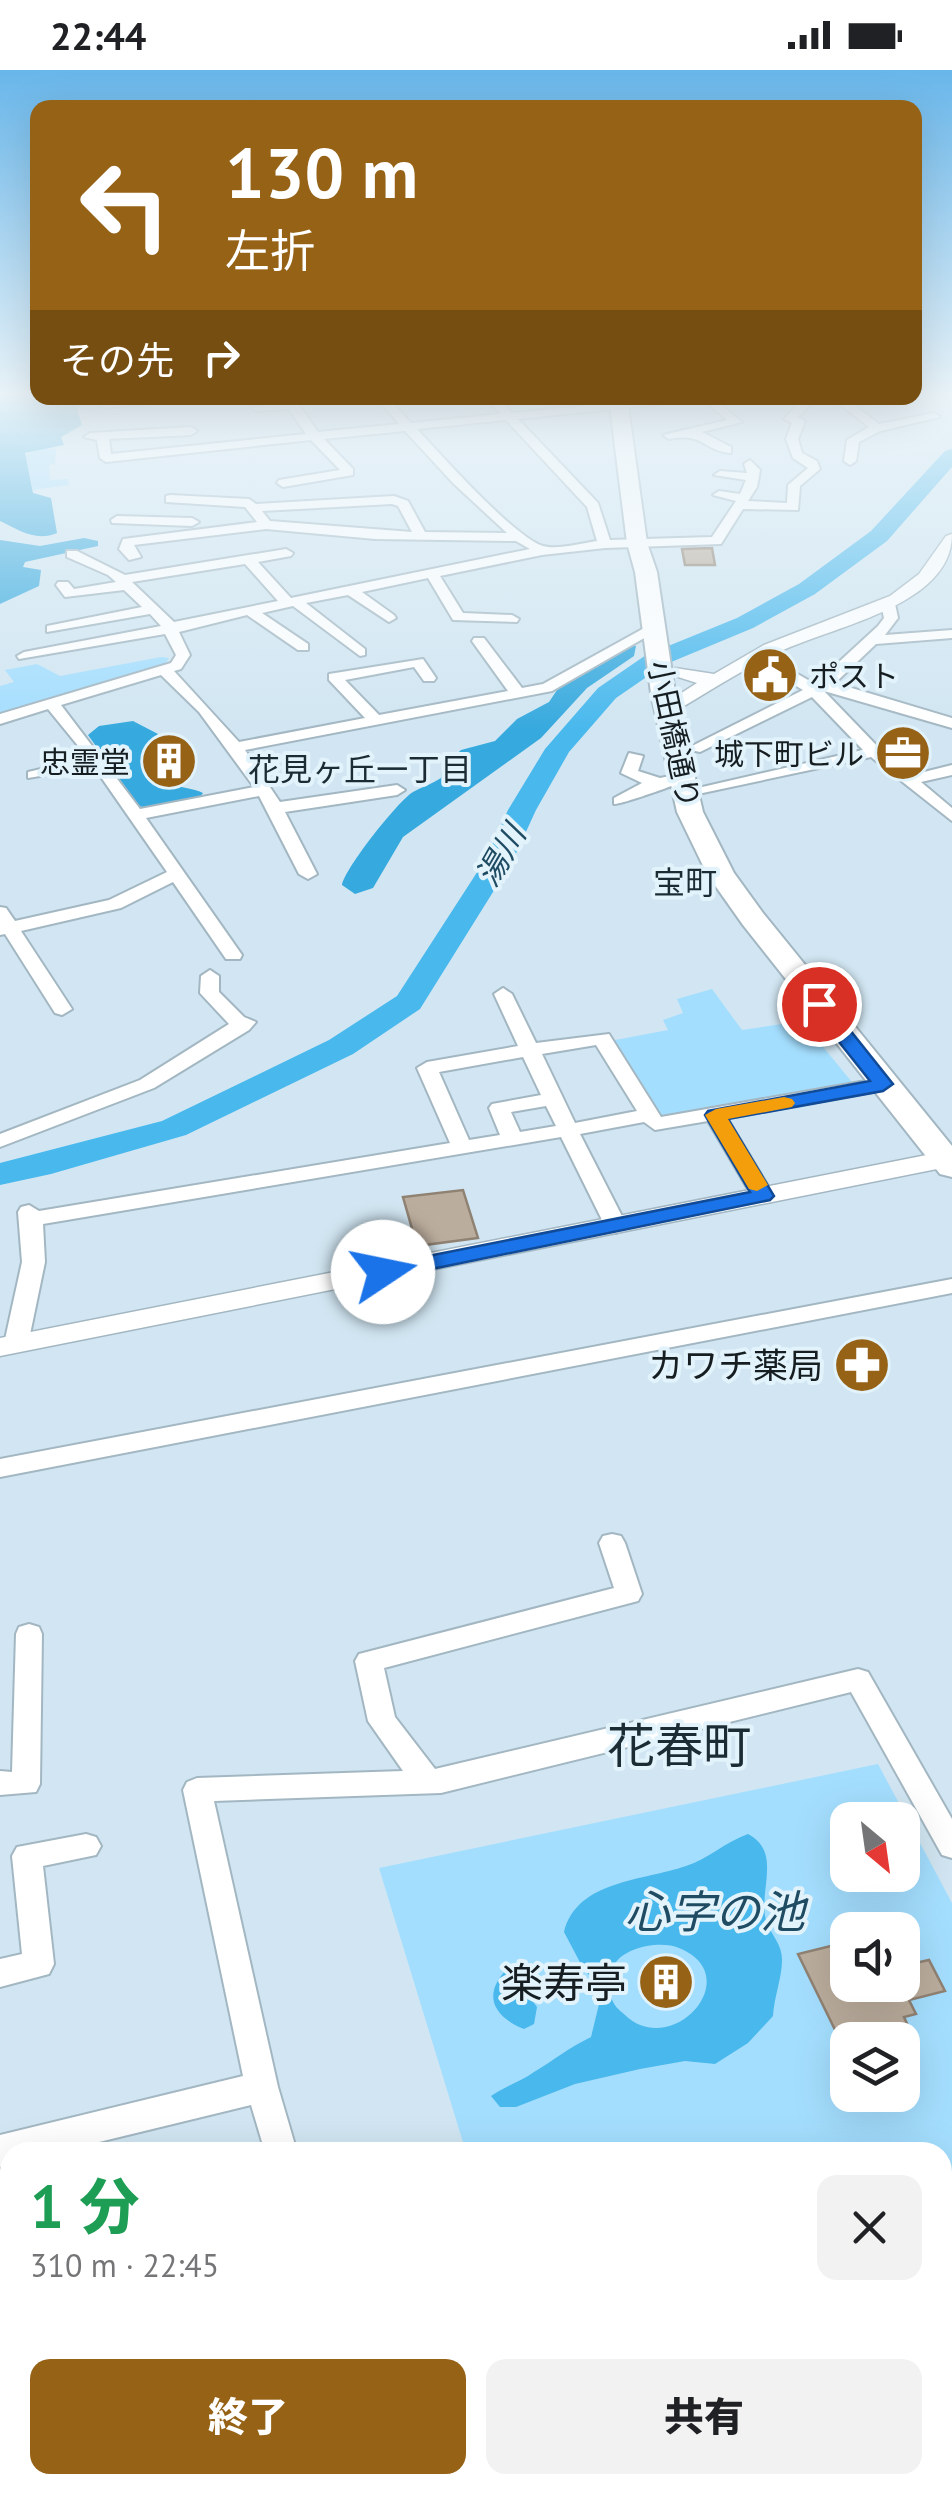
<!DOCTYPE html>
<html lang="ja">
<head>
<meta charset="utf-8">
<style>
	:root { --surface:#fff; --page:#f2f2f2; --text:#202124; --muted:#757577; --accent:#956216 }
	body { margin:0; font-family:"PT Sans","Noto Sans JP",sans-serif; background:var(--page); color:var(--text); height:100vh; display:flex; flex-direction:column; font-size:38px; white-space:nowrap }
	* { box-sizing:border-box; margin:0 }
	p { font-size:32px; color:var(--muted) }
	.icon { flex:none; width:55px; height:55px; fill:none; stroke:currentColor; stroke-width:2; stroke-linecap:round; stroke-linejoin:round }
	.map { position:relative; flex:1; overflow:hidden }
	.panel { position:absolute; left:0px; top:2072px; width:952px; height:352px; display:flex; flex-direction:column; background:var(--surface); border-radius:30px 30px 0 0; box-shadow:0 10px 40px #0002 }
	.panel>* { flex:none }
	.guide { position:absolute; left:30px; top:30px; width:892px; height:305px; border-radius:20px; box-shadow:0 10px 40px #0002; background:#956216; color:#fff; overflow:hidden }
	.needle { width:65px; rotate:151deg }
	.fabs { position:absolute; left:830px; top:1732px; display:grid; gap:20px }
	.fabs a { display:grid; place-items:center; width:90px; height:90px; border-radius:20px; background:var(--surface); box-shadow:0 10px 40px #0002; font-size:50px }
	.pin { position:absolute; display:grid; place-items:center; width:85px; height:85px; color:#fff; margin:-42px; border:5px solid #fff; border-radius:50%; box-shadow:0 2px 10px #0007 }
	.me { position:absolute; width:110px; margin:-55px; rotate:79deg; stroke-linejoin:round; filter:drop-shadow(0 0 8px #0008) }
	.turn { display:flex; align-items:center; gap:35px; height:210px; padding:0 30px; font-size:45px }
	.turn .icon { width:130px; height:130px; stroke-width:2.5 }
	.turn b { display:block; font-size:70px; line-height:85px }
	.then { display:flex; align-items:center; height:95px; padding:0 30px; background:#0003; gap:20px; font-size:38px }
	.round { display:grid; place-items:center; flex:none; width:105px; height:105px; border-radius:20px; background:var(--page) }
	.summary { display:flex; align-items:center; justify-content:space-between; height:170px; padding:0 30px }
	h1 { font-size:60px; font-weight:800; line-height:75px; color:#1e9e55 }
	.action { display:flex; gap:20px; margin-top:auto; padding:20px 30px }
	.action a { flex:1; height:115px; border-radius:20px; background:var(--accent); color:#fff; font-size:40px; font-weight:800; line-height:115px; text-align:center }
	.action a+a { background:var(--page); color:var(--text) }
	.status { display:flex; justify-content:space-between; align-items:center; height:70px; padding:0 50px; background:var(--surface); direction:ltr }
	.status svg { height:28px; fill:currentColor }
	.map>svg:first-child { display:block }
</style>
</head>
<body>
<div class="status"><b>22:44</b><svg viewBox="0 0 49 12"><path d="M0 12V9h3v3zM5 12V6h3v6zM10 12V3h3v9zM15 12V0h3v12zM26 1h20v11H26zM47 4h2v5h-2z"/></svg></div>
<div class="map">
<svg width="952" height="2423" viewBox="0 0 952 2423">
	<rect width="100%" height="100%" fill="#d1e6f2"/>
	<path fill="#a4defe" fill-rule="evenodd" d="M37 379H56L55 394 49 395 50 410 68 409 69 415 33 420 25 386Z
		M161 587 169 588 165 595 0 646V616L14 612 5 600 37 594 60 606Z
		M712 919 742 960 802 951 856 1017 660 1051 610 971 668 960 663 950 683 943 677 929Z
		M878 1694 952 1833V2156L943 2159 942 2082H466L379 1798ZM848 1750H902V1805H848ZM848 1860H902V1915H848ZM848 1970H902V2025H848Z"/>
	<path fill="#36a9de" d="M0 322H37L38 328 83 330 77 340 82 355 61 367 64 375 25 383 33 423 51 428 57 463C36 472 19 460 0 451Z
		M84 468 98 471V476L25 492 23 497 41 500 39 516 0 534V470L40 476Z
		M629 576H636L634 586 587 618 541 668 403 767 373 818 355 824 342 815C345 798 398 731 413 722 422 717 432 714 441 708L442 698 461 680 495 671 517 649 549 632 557 620Z
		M133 651 158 664C156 672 149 679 147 686 140 719 186 714 203 723L200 727 149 739 139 736 88 665 99 656Z"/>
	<path fill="#48b8ed" d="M748 1764C784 1783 756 1824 767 1853 772 1866 782 1874 782 1890 782 1908 774 1927 773 1946L748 1973 715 1994 685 1991 640 1999 575 2014 516 2037H500L491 2026C505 2016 520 2012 534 2002 554 1990 570 1977 591 1967L601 1926 611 1927C614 1936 618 1939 625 1945 672 1990 748 1906 679 1878 661 1870 624 1877 614 1895 611 1901 611 1912 609 1919H601L583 1898 564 1862C577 1810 643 1811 686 1796 708 1789 725 1772 748 1764Z
		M505 1901 516 1909 537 1937 534 1954 524 1959C497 1948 481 1928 505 1901Z"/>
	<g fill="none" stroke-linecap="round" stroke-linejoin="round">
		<path fill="#48b8ed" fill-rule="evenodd" d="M952 379V397L887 471 815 524 753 558 664 595 616 628 569 682 536 740 513 790 420 939 353 984 186 1065 51 1104 0 1115V1093L162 1051 329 970 397 926 485 790 508 740 545 679 598 618 646 585 737 548 799 514 871 461 945 381Z"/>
	</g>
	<path fill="#bbad9d" stroke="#908273" stroke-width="2.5" d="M712 478 715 495H685L682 479Z
		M463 1120 478 1168 417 1176 403 1127Z
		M839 1874 843 1884 848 1883V1915H902V1896L929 1890 945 1921 909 1930 916 1944 904 1947 909 1958 890 1963 893 1970H840L798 1884Z
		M673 1898 680 1923 659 1926 652 1902Z"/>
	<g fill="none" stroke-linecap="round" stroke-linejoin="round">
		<g stroke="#a3b7c2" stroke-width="4">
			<path id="minor" d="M95 328H106L108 331 199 328 104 338Z
				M282 328C300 328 306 347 318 362L399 354 377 328H388L411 353 500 344 487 328H498L512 343 658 328H692L687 331 518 349 598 433 610 470 712 467 736 431 713 425 719 421 740 424 746 410 714 405 720 401 747 403 744 394 750 390 760 400 757 417 748 431 787 433 788 415 808 398 793 388 786 369 792 353 784 349 800 332 795 328 814 331 798 347 805 351 798 369 802 383 817 391 820 399 800 416 798 440 743 439 721 474 605 478 542 485 440 506 463 543 512 545 519 549 517 552 453 550 428 508 362 522 394 545 396 548 389 552 348 525 306 533 365 579V585L360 586 293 536 262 543 308 574V580H298L247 545 179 562 190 585 181 599 174 601 239 672 365 648 329 610V604L423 589 436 608 434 611H424L414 597 345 610 379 645 508 621 472 571 474 568H484L522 618 543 614 648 556 660 559 552 621 245 680 280 732 397 715 405 720 397 725 285 742 317 804 308 809 299 804 259 726 146 748 242 885 240 889H226L173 812 121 838 21 861 72 939 62 945 55 943 5 864 0 865V837L6 838 15 851 109 830 167 802 94 697 28 708V702L88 688 48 639 0 654V644L171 593 176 585 165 564 19 589 17 586 24 582 161 556 150 544 47 562V556L142 537 124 520 65 527 56 515 58 512H68L74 519 116 512 108 505 67 487V481H77L125 505 286 479 293 483 291 486 258 492 291 528 530 479 516 471 375 469 266 459 134 475 141 487 129 490 119 479 123 469 257 452 245 437 166 432V426L170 425 249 429 256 434 394 426 408 431 425 462 507 463 453 413 405 361 324 369 353 399V405L283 417 277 413 279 410 340 400 311 370 106 392 100 388 97 370 84 367 90 363 191 357 197 361 191 365 109 369 111 384 306 364 289 339 257 341 251 338 284 332ZM506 350 587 437 597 471C582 473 557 480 543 476 515 468 440 384 417 359ZM392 434 398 436 412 462 270 451 262 441ZM245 494 278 531 174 552 132 512ZM161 605 199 642 254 717 140 739 61 635Z
				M702 328H713L742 352 702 362 731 377V383C703 381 705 362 669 369L663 365 727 350Z
				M832 328H845L879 354 934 343 940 347 880 361 859 372 856 391 850 395 844 391 847 370 869 357Z
				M117 446 192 448 199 452 192 456 112 453 111 450Z
				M888 530 895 534 898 548 885 565 952 560V568L876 574 835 613 952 648V658L824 621 880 679 912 705 952 695V705L921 712 952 738V751L871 687 698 724V718L863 680 812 627 700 682 686 679 803 620 751 589V583H761L815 614 878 556 884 548 881 534Z
				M629 683 643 686 638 701 660 708 680 704 688 709C682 713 620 735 614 734V728L642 713 621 703Z
				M210 900 219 906V922L244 947 256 952 249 960 154 1018 0 1077V1064L140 1010 229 954 200 923 201 906Z
				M503 918 512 924 536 973 609 964 661 1047 883 1008 893 1014 883 1020 727 1048 774 1126 763 1133 752 1126 708 1051 655 1060 644 1052 580 1064 627 1156 616 1163 605 1156 561 1067 43 1154 45 1192 28 1274 16 1282 8 1279 4 1274 22 1192 18 1142 21 1137 29 1135 39 1141 450 1073 417 998 427 992 518 976 494 924ZM596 975 637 1041 575 1053 542 984ZM523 987 541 1025 492 1034 489 1038 500 1065 469 1070 439 1002ZM546 1036 556 1056 520 1062 511 1042Z
				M952 1209V1223L0 1407V1389Z
				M612 1464 621 1466 625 1473 642 1524 638 1531 384 1598 395 1647 435 1699 858 1599 868 1602 952 1749V1788L942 1785 851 1622 441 1723 214 1731 278 2017 297 2082H265L251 2035 58 2082H10V2094L0 2097V2065L243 2006 183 1720 187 1712 197 1708 403 1701 368 1651 355 1591 359 1584 614 1518 599 1473 603 1466Z
				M29 1554 39 1557 42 1564 40 1714 36 1722 0 1725V1701L12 1702 16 1564 19 1557Z
				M86 1764 96 1767 101 1776 96 1785 43 1796 54 1894 49 1904 0 1917V1889L22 1884 12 1786 17 1777Z
				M952 2174V2208L942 2211V2177Z
				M10 2376V2414L0 2415V2377Z
				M942 2404 951 2423H913L909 2415H942Z
				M614 2415H652L654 2423H616Z"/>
		</g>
		<g stroke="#a3b7c2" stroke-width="3">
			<path id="tertiary" d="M952 464C952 538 827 557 775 584 740 601 708 622 674 642H660L658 638 697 613 675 606V598L714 604 764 575 890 526 919 504 946 466Z
				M952 1080V1096L0 1286V1268Z"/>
		</g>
		<g stroke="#a3b7c2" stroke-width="4">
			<path id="primary" d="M609 328H627L647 473 657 502 675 623 703 742 734 803 763 843 952 1076V1107L940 1104 743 855 707 804 677 742 651 623 635 502 627 473Z"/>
		</g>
		<use href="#minor" fill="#fff" fill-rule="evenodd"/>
		<use href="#tertiary" fill="#fff" fill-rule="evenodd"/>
		<use href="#primary" fill="#fff" fill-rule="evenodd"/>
	</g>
	<linearGradient id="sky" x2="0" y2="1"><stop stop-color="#68b6ea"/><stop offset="0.49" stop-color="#eaf4f9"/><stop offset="1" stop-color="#eaf4f9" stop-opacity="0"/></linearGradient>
	<rect width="952" height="661" fill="url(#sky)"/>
	<path fill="#1a73e8" stroke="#114b97" stroke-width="2.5" d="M819 928 826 930 893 1014 883 1021 728 1049 774 1126 770 1130 383 1209 371 1202 383 1195 750 1122 705 1045 708 1041 870 1011 809 934Z"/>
	<path fill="#f59e0b" d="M784 1027 792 1029 795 1033 792 1037 728 1049 768 1115 757 1121 749 1119 705 1045 716 1039Z"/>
	<defs>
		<g id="civic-disc" transform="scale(2.875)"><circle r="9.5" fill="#956216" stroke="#e2f3fc"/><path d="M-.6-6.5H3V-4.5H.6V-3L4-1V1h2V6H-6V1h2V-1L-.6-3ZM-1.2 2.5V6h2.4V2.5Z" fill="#fff"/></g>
		<g id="office-disc" transform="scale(2.875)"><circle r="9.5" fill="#956216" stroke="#e2f3fc"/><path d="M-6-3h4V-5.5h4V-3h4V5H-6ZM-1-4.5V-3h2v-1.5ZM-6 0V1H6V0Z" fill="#fff"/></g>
		<g id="building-disc" transform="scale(2.875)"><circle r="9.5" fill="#956216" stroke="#e2f3fc"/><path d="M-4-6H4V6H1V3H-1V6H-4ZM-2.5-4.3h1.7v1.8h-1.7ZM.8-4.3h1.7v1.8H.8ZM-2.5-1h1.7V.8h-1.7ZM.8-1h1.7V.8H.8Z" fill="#fff"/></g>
		<g id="pharmacy-disc" transform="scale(2.875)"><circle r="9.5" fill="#956216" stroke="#e2f3fc"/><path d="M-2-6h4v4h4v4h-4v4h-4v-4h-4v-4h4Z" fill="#fff"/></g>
	</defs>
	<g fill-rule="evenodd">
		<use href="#civic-disc" x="770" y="605"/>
		<use href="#office-disc" x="903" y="683"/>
		<use href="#building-disc" x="169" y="691"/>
		<use href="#pharmacy-disc" x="862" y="1295"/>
		<use href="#building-disc" x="666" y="1912"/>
	</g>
	<g text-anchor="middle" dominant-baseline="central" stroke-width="8" stroke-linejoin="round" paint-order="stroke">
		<g font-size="30" fill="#161e22" stroke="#e2f3fc" text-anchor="end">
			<text x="809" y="605" text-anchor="start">ポスト</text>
			<text x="864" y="683">城下町ビル</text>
			<text x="130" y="691">忠霊堂</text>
		</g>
		<g font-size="30" fill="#161e22" stroke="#e2f3fc">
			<text transform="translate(675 664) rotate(78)">小田橋通り</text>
		</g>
		<g font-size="32" fill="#1b2c35" stroke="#e2f3fc">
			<text x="360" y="699">花見ヶ丘一丁目</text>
		</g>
		<g font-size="32" font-style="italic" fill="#1f4c63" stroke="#e2f3fc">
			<text transform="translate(500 785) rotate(-60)">湯川</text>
		</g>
		<g font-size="32" fill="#1b2c35" stroke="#e2f3fc">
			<text x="685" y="812">宝町</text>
		</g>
		<g font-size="35" fill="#161e22" stroke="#e2f3fc" text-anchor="end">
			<text x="823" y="1295">カワチ薬局</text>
		</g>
		<g font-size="42" fill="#161e22" stroke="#e2f3fc" text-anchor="end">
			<text x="627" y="1912">楽寿亭</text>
		</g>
		<g font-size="45" font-style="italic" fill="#1f4c63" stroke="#e2f3fc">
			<text x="715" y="1841">心字の池</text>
		</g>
		<g font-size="48" fill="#1b2c35" stroke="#e2f3fc">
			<text x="679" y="1675">花春町</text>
		</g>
	</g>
</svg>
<div class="fabs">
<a><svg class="needle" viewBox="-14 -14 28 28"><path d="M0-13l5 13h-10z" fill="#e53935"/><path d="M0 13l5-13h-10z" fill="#757577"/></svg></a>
<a><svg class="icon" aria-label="sound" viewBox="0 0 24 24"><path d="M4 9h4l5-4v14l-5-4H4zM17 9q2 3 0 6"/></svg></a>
<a><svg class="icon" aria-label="layers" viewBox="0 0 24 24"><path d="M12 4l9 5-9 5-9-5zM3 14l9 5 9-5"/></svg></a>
</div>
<div class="pin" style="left:819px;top:934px;background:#d93025"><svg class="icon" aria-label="arrive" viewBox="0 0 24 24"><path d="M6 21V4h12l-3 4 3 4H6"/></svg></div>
<svg class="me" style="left:383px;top:1202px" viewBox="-20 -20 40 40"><circle r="19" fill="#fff"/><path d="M0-13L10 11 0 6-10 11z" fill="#1a73e8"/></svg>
<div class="guide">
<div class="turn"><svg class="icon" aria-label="left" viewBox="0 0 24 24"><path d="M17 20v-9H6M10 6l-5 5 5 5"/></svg><div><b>130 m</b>左折</div></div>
<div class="then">その先<svg class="icon" aria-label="right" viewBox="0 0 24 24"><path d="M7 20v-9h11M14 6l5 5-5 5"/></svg></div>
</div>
<section class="panel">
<div class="summary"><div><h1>1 分</h1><p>310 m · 22:45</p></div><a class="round"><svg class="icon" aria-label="close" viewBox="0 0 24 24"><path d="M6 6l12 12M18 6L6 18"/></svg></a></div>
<div class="action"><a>終了</a><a>共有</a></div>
</section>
</div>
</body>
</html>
